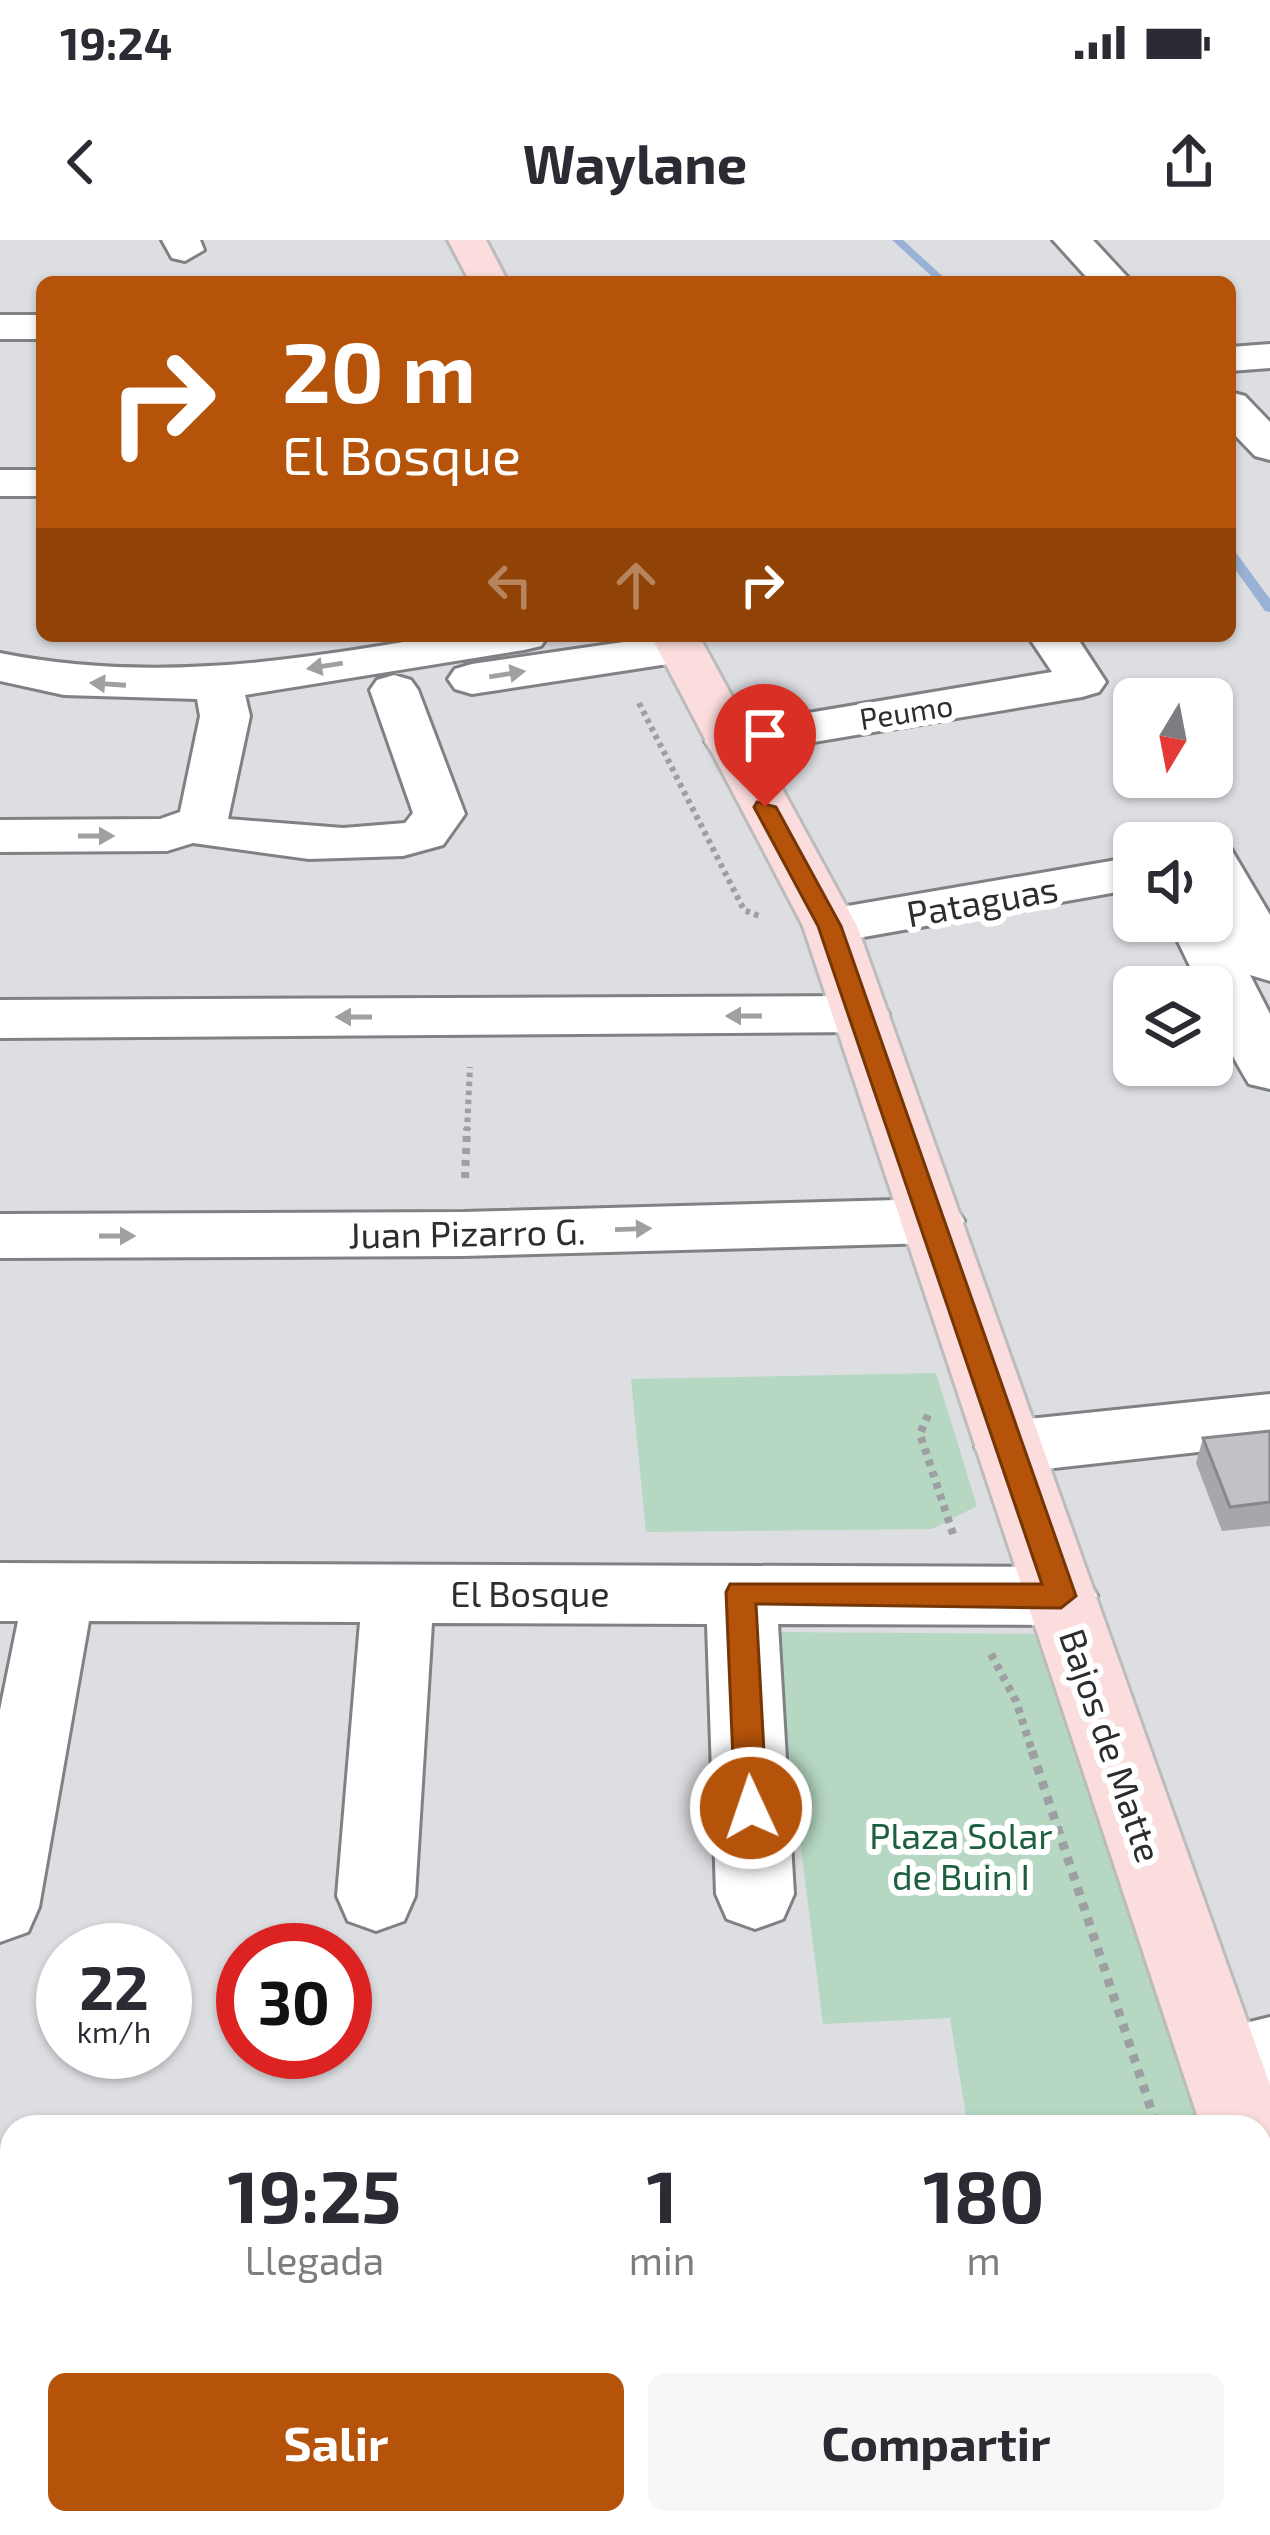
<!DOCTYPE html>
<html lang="es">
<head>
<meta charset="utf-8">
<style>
	:root { --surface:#fff; --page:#f7f7f7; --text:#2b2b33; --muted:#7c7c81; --accent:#b45309 }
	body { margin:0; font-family:"Exo 2",sans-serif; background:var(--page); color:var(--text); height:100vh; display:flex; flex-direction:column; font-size:45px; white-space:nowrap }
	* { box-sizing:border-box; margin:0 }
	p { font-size:39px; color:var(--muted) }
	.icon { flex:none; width:66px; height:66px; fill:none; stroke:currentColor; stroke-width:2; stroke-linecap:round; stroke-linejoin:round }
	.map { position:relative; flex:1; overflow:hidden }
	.drawer { position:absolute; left:0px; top:1875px; width:1272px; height:420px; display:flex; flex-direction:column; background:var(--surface); border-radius:36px 36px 0 0; box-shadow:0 3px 9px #0004 }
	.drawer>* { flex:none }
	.guide { position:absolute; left:36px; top:36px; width:1200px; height:366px; border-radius:18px; box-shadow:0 3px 9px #0004; background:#b45309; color:#fff; overflow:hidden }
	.needle { width:78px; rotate:190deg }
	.tools { position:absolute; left:1113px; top:438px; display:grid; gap:24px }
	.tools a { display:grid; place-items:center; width:120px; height:120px; border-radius:18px; background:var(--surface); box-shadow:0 3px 9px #0004; font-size:60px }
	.speed { position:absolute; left:36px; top:1683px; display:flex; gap:24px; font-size:60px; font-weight:700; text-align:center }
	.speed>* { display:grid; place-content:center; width:156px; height:156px; border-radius:50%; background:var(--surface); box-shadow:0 3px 9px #0004; line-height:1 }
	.speed small { font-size:30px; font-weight:400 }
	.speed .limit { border:18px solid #d22; background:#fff; color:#111 }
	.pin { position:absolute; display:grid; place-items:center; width:102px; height:102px; color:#fff; margin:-123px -51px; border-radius:50% 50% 50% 0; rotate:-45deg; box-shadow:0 0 12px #0007 }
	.pin .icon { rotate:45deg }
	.me { position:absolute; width:132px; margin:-66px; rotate:357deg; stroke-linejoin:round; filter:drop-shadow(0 0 9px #0008) }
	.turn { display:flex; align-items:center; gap:42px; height:252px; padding:0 48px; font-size:54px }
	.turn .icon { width:156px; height:156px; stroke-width:2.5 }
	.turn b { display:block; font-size:84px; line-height:102px }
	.lanes { display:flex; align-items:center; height:114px; padding:0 48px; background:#0003; justify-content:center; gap:60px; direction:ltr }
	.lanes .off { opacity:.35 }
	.eta { display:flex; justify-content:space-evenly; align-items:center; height:204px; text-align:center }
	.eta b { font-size:72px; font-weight:700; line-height:84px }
	.action { display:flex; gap:24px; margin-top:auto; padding:24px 48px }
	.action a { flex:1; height:138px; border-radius:18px; background:var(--accent); color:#fff; font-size:48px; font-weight:700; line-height:138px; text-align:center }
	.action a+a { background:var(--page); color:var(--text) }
	.status { display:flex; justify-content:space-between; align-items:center; height:84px; padding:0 60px; background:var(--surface); direction:ltr }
	.status svg { height:33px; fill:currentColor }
	header { display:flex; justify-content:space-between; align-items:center; height:156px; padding:0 48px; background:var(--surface); font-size:54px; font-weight:700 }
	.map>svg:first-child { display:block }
</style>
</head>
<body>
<div class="status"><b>19:24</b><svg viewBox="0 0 49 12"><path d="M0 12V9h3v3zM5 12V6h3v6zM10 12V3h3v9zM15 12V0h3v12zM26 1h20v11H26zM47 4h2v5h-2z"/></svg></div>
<header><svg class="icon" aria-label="back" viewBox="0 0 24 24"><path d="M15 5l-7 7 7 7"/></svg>Waylane<svg class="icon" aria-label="share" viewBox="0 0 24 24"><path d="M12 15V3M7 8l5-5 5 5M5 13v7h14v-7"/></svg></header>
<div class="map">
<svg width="1270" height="2295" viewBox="0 0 1270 2295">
	<rect width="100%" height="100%" fill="#dcdee2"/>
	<path fill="#b6d8c3" d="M936 1133 977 1266 932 1289 646 1292 631 1139Z
		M774 1392 1054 1394 1221 1887H968L950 1778 823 1784Z
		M1260 1991 1270 2004V2295H1032L1030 2283H1260Z"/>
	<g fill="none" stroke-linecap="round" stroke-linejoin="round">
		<path fill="#99b1d4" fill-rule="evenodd" d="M892 0H903L949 42H938Z
			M1230 309 1234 310 1270 359V372L1265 371 1230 322Z"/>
		<g stroke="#7f8184" stroke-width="6">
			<path id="minor" d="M162 0H200L204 10 185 21 172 18Z
				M1053 0H1093L1132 42H1091Z
				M0 75H42V99H0Z
				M1270 104V128L1230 131V107Z
				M1230 152 1245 156 1270 182V220L1255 216 1230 190Z
				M0 230H42V256H0Z
				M438 396H548L541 406 524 410 245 455 250 476 228 579 343 588 405 583 413 573 370 450 377 440 394 435 411 440 418 450 465 574 443 605 403 616 309 619 193 603 167 611 0 612V580L160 579 180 572 200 476 197 459 64 455 0 441V413C149 443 289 422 438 396Z
				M665 396 698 398 705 408 698 418 681 422 472 454 455 449 448 439 455 429 472 424Z
				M1028 396H1076L1106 442 1099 452 1082 457 730 516 712 512 705 501 712 490 730 486 1052 432Z
				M1212 604 1231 609 1270 675V741L1250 735 1270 774V849L1249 844C1231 814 1212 782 1212 747H1200L1168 681H1212Z
				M1134 617V649L830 703 811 698 803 686 811 674 830 669Z
				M861 756 881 761 889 774 881 787 861 792 0 798V760Z
				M933 959 955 966 964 981 955 996 933 1003 463 1016 0 1018V974L463 972Z
				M1270 1154V1204L1009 1233 985 1225 975 1207 985 1189 1009 1181Z
				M0 1323 1061 1327 1086 1336 1097 1356 1086 1376 1061 1385 778 1384 794 1654 783 1679 755 1689 727 1679 716 1654 707 1384 432 1383 415 1656 404 1681 376 1691 348 1681 337 1656 360 1382 89 1381 39 1667 28 1692 0 1702V1470L18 1381H0Z
				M1270 1777V1855L1222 1863 1193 1852 1181 1824 1193 1796Z
				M0 1952H12V2038H0Z"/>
		</g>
		<g stroke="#bcbcbc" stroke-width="6">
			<path id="major" d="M448 0H486L508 42H470Z
				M651 396H699L857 686 1270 1845V2007L1260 2003V1887H1201L803 686Z"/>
		</g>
		<path stroke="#9e9fa3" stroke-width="6" stroke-dasharray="4.5 4.5" stroke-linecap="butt" d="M639 463 744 670 759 676
			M467 891 470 827"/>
		<path stroke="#9e9fa3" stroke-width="8" stroke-dasharray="6 6" stroke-linecap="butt" d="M465 938 467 888
			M928 1175 920 1194 954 1297
			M991 1414 1016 1461 1033 1514"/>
		<path stroke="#9e9fa3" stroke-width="9" stroke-dasharray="8 8" stroke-linecap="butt" d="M1032 1511 1157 1887
			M1260 2197 1270 2227"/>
		<use href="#minor" fill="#fff" fill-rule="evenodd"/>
		<use href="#major" fill="#fbdddd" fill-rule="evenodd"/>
	</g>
	<path fill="#a5a7aa" d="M1270 1191V1286L1222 1291 1196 1223 1203 1198Z"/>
	<path fill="#c0c2c6" stroke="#86888b" stroke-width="3" d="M1270 1191V1262L1230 1267 1203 1198Z"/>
	<defs><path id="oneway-solid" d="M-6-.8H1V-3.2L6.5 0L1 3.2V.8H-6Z" transform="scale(3)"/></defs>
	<g fill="#a0a0a1">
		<use href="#oneway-solid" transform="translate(325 426) rotate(171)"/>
		<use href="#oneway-solid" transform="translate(507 434) rotate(-9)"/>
		<use href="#oneway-solid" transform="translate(108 444) rotate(-176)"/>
		<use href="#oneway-solid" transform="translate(96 596)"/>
		<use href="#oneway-solid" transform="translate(744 776) rotate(180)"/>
		<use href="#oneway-solid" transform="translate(354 777) rotate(180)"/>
		<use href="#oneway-solid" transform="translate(633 989) rotate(-2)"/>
		<use href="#oneway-solid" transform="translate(117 996)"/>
	</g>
	<path fill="#b45309" stroke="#753606" stroke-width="3" d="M757 562 776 567 841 686 1076 1356 1061 1368 756 1364 767 1568 762 1578H740L735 1568 726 1352 730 1344H1042L818 686 754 567Z"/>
	<g text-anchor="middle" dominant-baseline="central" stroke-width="12" stroke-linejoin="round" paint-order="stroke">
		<g font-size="30" fill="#2d2d2f" stroke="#fff">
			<text transform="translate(906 471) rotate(-9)">Peumo</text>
		</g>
		<g font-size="36" fill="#2d2d2f" stroke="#fff">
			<text transform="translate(982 660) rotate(-10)">Pataguas</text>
			<text transform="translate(467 992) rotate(-1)">Juan Pizarro G.</text>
			<text x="530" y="1352">El Bosque</text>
			<text transform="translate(1112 1505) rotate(71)">Bajos de Matte</text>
		</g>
		<g font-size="36" fill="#1d603f" stroke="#fff">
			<text x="961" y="1594">Plaza Solar<tspan x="961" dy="41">de Buin I</tspan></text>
		</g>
	</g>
</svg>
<div class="tools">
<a><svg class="needle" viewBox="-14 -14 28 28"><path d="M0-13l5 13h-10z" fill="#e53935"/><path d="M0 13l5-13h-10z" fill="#7c7c81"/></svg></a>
<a><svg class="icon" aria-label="sound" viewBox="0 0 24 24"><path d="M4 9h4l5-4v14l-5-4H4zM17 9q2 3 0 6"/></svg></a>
<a><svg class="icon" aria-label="layers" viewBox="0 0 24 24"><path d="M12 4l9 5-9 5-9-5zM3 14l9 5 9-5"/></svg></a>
</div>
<div class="speed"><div>22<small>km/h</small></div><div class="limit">30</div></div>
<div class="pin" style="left:765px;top:567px;background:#d93025"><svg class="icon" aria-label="arrive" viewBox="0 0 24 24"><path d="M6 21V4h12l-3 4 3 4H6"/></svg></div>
<svg class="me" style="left:751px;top:1568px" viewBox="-20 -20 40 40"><circle r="17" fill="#b45309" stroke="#fff" stroke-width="3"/><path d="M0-11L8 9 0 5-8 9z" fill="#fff"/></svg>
<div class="guide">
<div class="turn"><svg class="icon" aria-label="right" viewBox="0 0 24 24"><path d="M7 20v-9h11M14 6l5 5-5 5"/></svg><div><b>20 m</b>El Bosque</div></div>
<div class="lanes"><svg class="icon off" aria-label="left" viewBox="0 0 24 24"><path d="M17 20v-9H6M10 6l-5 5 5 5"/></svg><svg class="icon off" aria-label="ahead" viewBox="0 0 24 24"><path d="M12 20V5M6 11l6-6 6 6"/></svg><svg class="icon" aria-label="right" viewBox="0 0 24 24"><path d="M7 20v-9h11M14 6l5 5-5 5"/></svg></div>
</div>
<section class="drawer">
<div class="eta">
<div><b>19:25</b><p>Llegada</p></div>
<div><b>1</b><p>min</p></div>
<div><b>180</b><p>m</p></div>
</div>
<div class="action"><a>Salir</a><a>Compartir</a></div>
</section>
</div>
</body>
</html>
